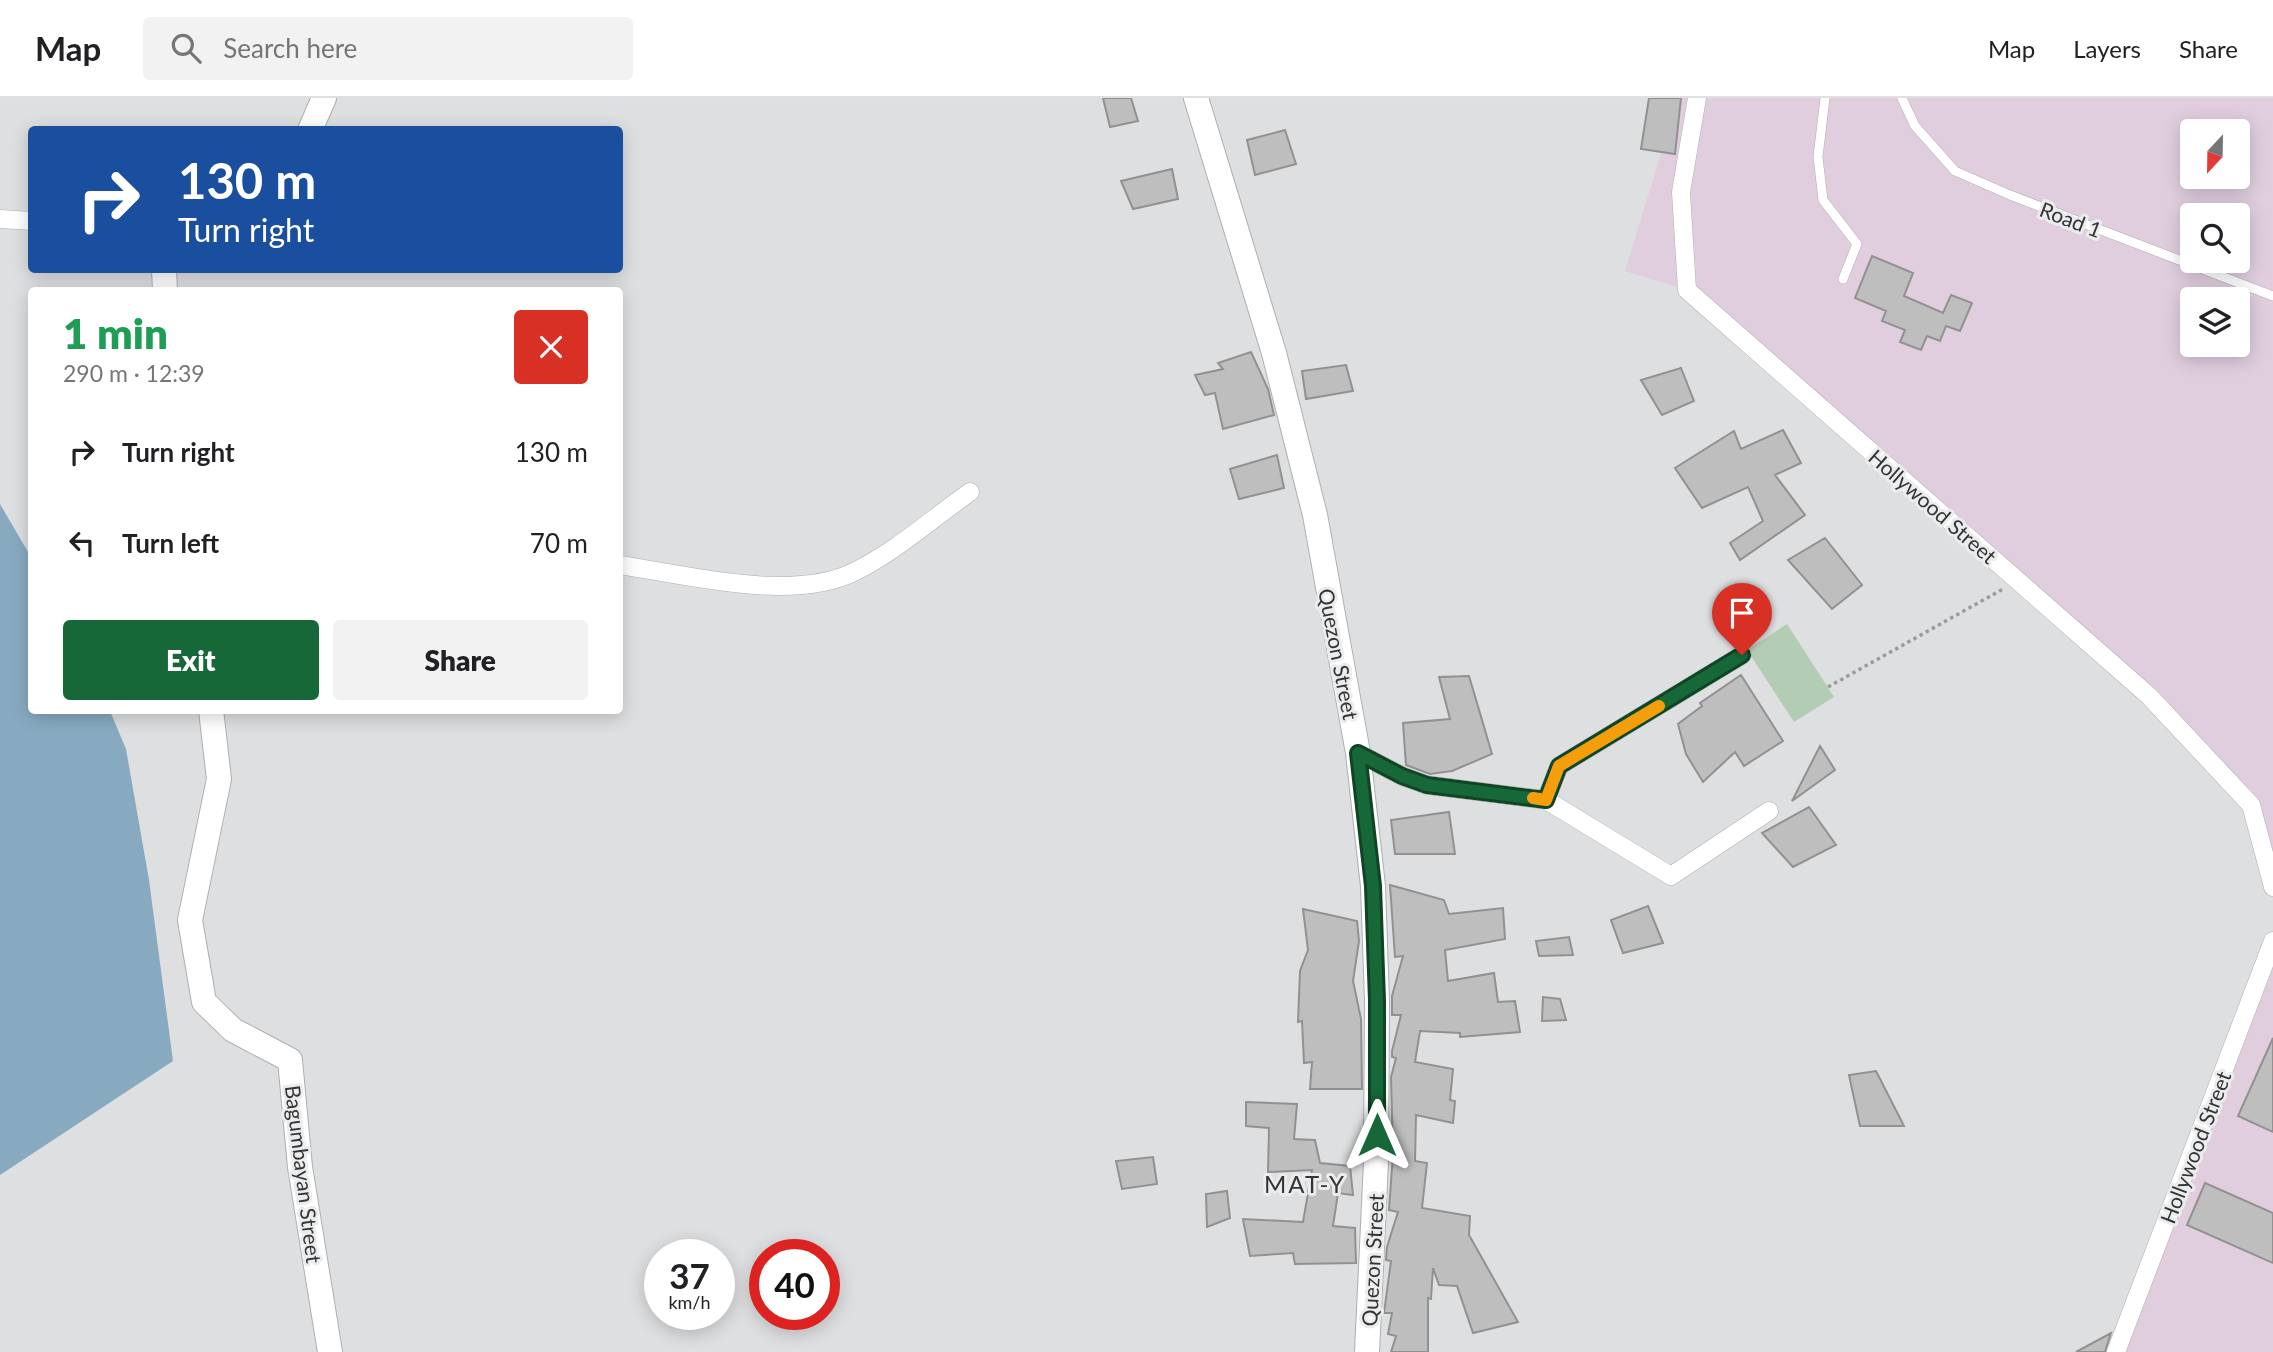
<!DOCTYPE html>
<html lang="en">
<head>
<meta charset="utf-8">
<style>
	:root { --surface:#fff; --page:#f2f2f2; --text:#202124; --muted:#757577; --line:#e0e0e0; --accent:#176838 }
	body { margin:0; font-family:Lato,sans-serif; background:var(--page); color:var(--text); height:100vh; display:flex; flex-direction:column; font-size:26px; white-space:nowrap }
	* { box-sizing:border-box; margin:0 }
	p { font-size:23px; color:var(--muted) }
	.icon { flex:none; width:38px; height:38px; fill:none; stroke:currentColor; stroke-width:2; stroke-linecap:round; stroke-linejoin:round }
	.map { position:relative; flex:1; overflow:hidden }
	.sheet { position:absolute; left:28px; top:189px; width:595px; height:427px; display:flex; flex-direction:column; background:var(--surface); border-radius:7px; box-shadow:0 4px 18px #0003 }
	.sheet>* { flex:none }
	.banner { position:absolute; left:28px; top:28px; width:595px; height:147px; border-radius:7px; box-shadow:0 4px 18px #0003; background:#1a4fa0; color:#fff; overflow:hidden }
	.needle { width:46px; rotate:202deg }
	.tools { position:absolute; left:2180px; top:21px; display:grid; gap:14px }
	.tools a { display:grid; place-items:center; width:70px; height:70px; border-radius:7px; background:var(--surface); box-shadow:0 4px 18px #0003; font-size:35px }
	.speed { position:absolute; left:644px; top:1141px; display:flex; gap:14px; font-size:35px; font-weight:700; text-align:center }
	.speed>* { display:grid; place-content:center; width:91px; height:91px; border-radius:50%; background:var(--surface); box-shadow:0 4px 18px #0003; line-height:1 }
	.speed small { font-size:18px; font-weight:400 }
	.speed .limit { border:10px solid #d22; background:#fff; color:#111 }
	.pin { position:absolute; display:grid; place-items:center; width:60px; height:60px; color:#fff; margin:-72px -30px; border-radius:50% 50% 50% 0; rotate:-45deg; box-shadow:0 0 7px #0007 }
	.pin .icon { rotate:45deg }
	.me { position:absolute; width:77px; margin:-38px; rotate:0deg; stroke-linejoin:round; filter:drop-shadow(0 0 5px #0008) }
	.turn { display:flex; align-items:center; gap:24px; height:147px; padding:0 35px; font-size:32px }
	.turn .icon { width:91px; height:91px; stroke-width:2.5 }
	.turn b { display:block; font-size:49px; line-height:60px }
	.round { display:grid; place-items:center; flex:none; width:74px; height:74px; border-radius:7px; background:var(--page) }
	.summary { display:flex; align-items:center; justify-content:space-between; height:119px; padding:0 35px }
	h1 { font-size:42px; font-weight:800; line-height:52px; color:#1e9e55 }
	.cta { display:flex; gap:14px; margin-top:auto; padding:14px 35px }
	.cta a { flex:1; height:80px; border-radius:7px; background:var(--accent); color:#fff; font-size:28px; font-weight:800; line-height:80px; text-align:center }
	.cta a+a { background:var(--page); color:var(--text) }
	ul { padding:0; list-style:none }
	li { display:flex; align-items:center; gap:21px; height:91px; padding:0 35px }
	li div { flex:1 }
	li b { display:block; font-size:26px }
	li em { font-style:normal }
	header { display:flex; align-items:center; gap:42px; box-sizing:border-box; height:98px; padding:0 35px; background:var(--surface); border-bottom:2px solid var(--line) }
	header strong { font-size:33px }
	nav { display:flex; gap:38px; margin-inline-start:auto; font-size:24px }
	.search { width:490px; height:63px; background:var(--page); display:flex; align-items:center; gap:18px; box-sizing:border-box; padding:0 24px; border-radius:7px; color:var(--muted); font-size:26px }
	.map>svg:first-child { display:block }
</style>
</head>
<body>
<header>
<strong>Map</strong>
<div class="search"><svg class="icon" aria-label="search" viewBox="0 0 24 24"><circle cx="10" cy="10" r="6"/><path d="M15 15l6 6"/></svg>Search here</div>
<nav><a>Map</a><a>Layers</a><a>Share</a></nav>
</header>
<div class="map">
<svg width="2273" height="1254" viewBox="0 0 2273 1254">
	<rect width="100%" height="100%" fill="#dedfe0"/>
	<path fill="#e0cedf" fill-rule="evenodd" d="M1678 0H2273V780L2251 707 2050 509 1914 403 1687 192 1625 173ZM2193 33H2238V79H2193ZM2193 117H2238V163H2193ZM2193 201H2238V247H2193Z
		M2273 853V1254H2123Z"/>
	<path fill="#b3cdb5" d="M1787 526 1834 599 1794 624 1747 552Z"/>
	<path fill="#88aac1" d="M0 406 31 459 32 612 110 613 126 651 149 782 173 963 0 1077Z"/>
	<path fill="#bfbebf" stroke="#929192" stroke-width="2" d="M1103 0H1131L1138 23 1110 29Z
		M1649 0H1681L1675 56 1641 51Z
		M1285 32 1296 66 1255 77 1247 42Z
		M1172 71 1178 101 1133 111 1121 83Z
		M1872 158 1913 175 1904 198 1943 215 1951 197 1972 205 1960 233 1946 228 1940 243 1927 238 1921 252 1900 244 1905 232 1882 223 1886 213 1855 200Z
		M1251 254 1268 291 1274 317 1223 331 1215 295 1205 297 1195 277 1223 271 1218 265Z
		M1346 267 1353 293 1306 301 1302 273Z
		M1681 270 1694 303 1662 317 1641 282Z
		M1783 332 1801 365 1775 377 1805 417 1740 462 1730 445 1763 423 1748 389 1702 410 1675 370 1734 333 1741 351Z
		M1277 357 1284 390 1239 401 1230 371Z
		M1825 440 1862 487 1832 511 1788 462Z
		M1741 577 1783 643 1744 668 1735 654 1703 684 1686 656 1678 626 1702 608 1700 605Z
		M1469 578 1492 656 1452 673 1430 676 1406 667 1403 625 1450 621 1439 579Z
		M1820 648 1835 672 1792 703Z
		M1809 709 1836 747 1793 769 1762 735Z
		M1449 714 1455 756H1395L1391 722Z
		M1390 787 1444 802 1449 816 1503 810 1505 841 1445 852 1448 883 1494 875 1498 904 1515 903 1520 934 1460 939V935L1420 933 1415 964 1453 971 1450 1002 1455 1003 1453 1025 1416 1017 1415 1063 1427 1065 1422 1110 1470 1118 1469 1137 1518 1224 1473 1235 1457 1188 1439 1187 1433 1170 1431 1201 1428 1200V1254H1391L1396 1238 1388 1236 1392 1215H1384L1391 1163 1386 1162 1387 1149 1398 1114 1389 1112 1393 1056 1391 979 1396 960 1392 959V953L1401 917H1392V898L1403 858 1395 859Z
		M1648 808 1663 845 1623 855 1611 822Z
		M1303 811 1357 823 1359 843 1353 883 1361 921 1362 991H1310L1312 964 1304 965 1302 923 1298 924 1300 873 1308 852Z
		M1569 839 1573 857 1539 858 1536 843Z
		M1543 899 1560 901 1566 922 1542 923Z
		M2273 940V1034L2238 1018Z
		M1876 973 1904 1028H1860L1849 977Z
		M1246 1004 1297 1006 1294 1041 1315 1042 1320 1065 1350 1068 1353 1097 1338 1095 1333 1128 1355 1130 1356 1165 1295 1166 1293 1155 1250 1158 1243 1121 1303 1124 1312 1072 1268 1074 1269 1030 1246 1028Z
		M1153 1059 1157 1086 1122 1091 1116 1063Z
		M2205 1085 2273 1115V1165L2187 1127Z
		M1227 1093 1230 1120 1207 1129 1206 1096Z
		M2111 1235 2105 1254H2076Z"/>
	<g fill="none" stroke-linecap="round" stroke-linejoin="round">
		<g stroke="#aeafb0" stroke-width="10">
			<path id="lane" d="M1825 0 1818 59 1823 102 1857 146 1843 181
				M1902 0 1915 28 1955 73 2010 97 2273 198"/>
		</g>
		<g stroke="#aeafb0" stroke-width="19">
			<path id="street" d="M1697 0 1681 94 1687 192 2149 598 2251 707 2273 789
				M0 121 32 123
				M620 467C686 477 794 505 856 473 896 453 933 420 970 394
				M1358 655 1402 678 1427 687 1546 702 1559 668 1742 557
				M1546 702 1671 778 1769 713
				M2116 1254 2273 843"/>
		</g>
		<g stroke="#aeafb0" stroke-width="26">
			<path id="secondary" d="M1196 0 1274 255 1315 417 1358 655 1373 788 1377 903 1376 1064 1367 1254
				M310 32 324 0
				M164 172 165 192
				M211 612 219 681 190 822 204 904 233 932 290 962 300 1069 330 1254"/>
		</g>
		<path stroke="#9c9c9d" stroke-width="3.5" stroke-dasharray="3.5 3.5" stroke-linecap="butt" d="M1828 589 2003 491"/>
		<use href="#lane" stroke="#fff" stroke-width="9"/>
		<use href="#street" stroke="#fff" stroke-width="18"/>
		<use href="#secondary" stroke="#fff" stroke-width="24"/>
	</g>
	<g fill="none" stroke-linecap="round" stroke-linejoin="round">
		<g stroke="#0f4424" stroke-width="18">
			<path id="route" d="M1377 1037V903L1373 788 1358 655 1402 678 1427 687 1546 702 1559 668 1742 557"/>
		</g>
		<use href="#route" stroke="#176838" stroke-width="12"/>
		<path stroke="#f59e0b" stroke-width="12" d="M1533 700 1546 702 1559 668 1659 608"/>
	</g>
	<g text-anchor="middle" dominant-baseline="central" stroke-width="6" stroke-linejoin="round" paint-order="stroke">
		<g font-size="21" fill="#343435" stroke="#ebeced">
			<text transform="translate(2071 121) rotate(21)">Road 1</text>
			<text transform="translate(1933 408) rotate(41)">Hollywood Street</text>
			<text transform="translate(1339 556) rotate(79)">Quezon Street</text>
			<text transform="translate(2195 1049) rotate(-69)">Hollywood Street</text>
			<text transform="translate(304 1076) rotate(83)">Bagumbayan Street</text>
			<text transform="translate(1372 1162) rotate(-87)">Quezon Street</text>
		</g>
		<g font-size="24" letter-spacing="2" fill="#343435" stroke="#ebeced">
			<text x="1305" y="1085">MAT-Y</text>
		</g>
	</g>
</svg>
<div class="tools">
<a><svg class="needle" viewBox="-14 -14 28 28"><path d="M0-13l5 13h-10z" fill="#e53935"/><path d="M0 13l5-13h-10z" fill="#757577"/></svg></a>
<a><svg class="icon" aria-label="search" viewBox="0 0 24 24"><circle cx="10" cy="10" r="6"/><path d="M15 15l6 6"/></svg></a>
<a><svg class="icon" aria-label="layers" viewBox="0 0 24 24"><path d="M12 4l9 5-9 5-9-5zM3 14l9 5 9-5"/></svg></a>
</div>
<div class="speed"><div>37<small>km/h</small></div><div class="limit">40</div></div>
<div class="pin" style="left:1742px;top:557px;background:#d93025"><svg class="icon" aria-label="arrive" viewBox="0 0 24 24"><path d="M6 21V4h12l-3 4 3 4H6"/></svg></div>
<svg class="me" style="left:1377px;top:1037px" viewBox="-20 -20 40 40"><path d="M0-17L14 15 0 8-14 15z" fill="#176838" stroke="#fff" stroke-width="4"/></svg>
<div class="banner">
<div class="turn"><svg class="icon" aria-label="right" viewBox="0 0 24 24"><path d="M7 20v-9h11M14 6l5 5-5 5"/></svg><div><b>130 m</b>Turn right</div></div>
</div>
<section class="sheet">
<div class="summary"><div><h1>1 min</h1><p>290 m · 12:39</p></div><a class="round" style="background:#d93025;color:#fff"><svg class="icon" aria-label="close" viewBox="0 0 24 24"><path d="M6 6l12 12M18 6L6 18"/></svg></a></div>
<ul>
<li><svg class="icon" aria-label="right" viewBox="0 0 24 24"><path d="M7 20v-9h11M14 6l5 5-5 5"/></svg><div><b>Turn right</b></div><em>130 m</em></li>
<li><svg class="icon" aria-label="left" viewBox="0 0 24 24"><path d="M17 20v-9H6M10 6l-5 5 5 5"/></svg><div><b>Turn left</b></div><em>70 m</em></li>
</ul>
<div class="cta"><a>Exit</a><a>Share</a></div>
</section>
</div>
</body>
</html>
